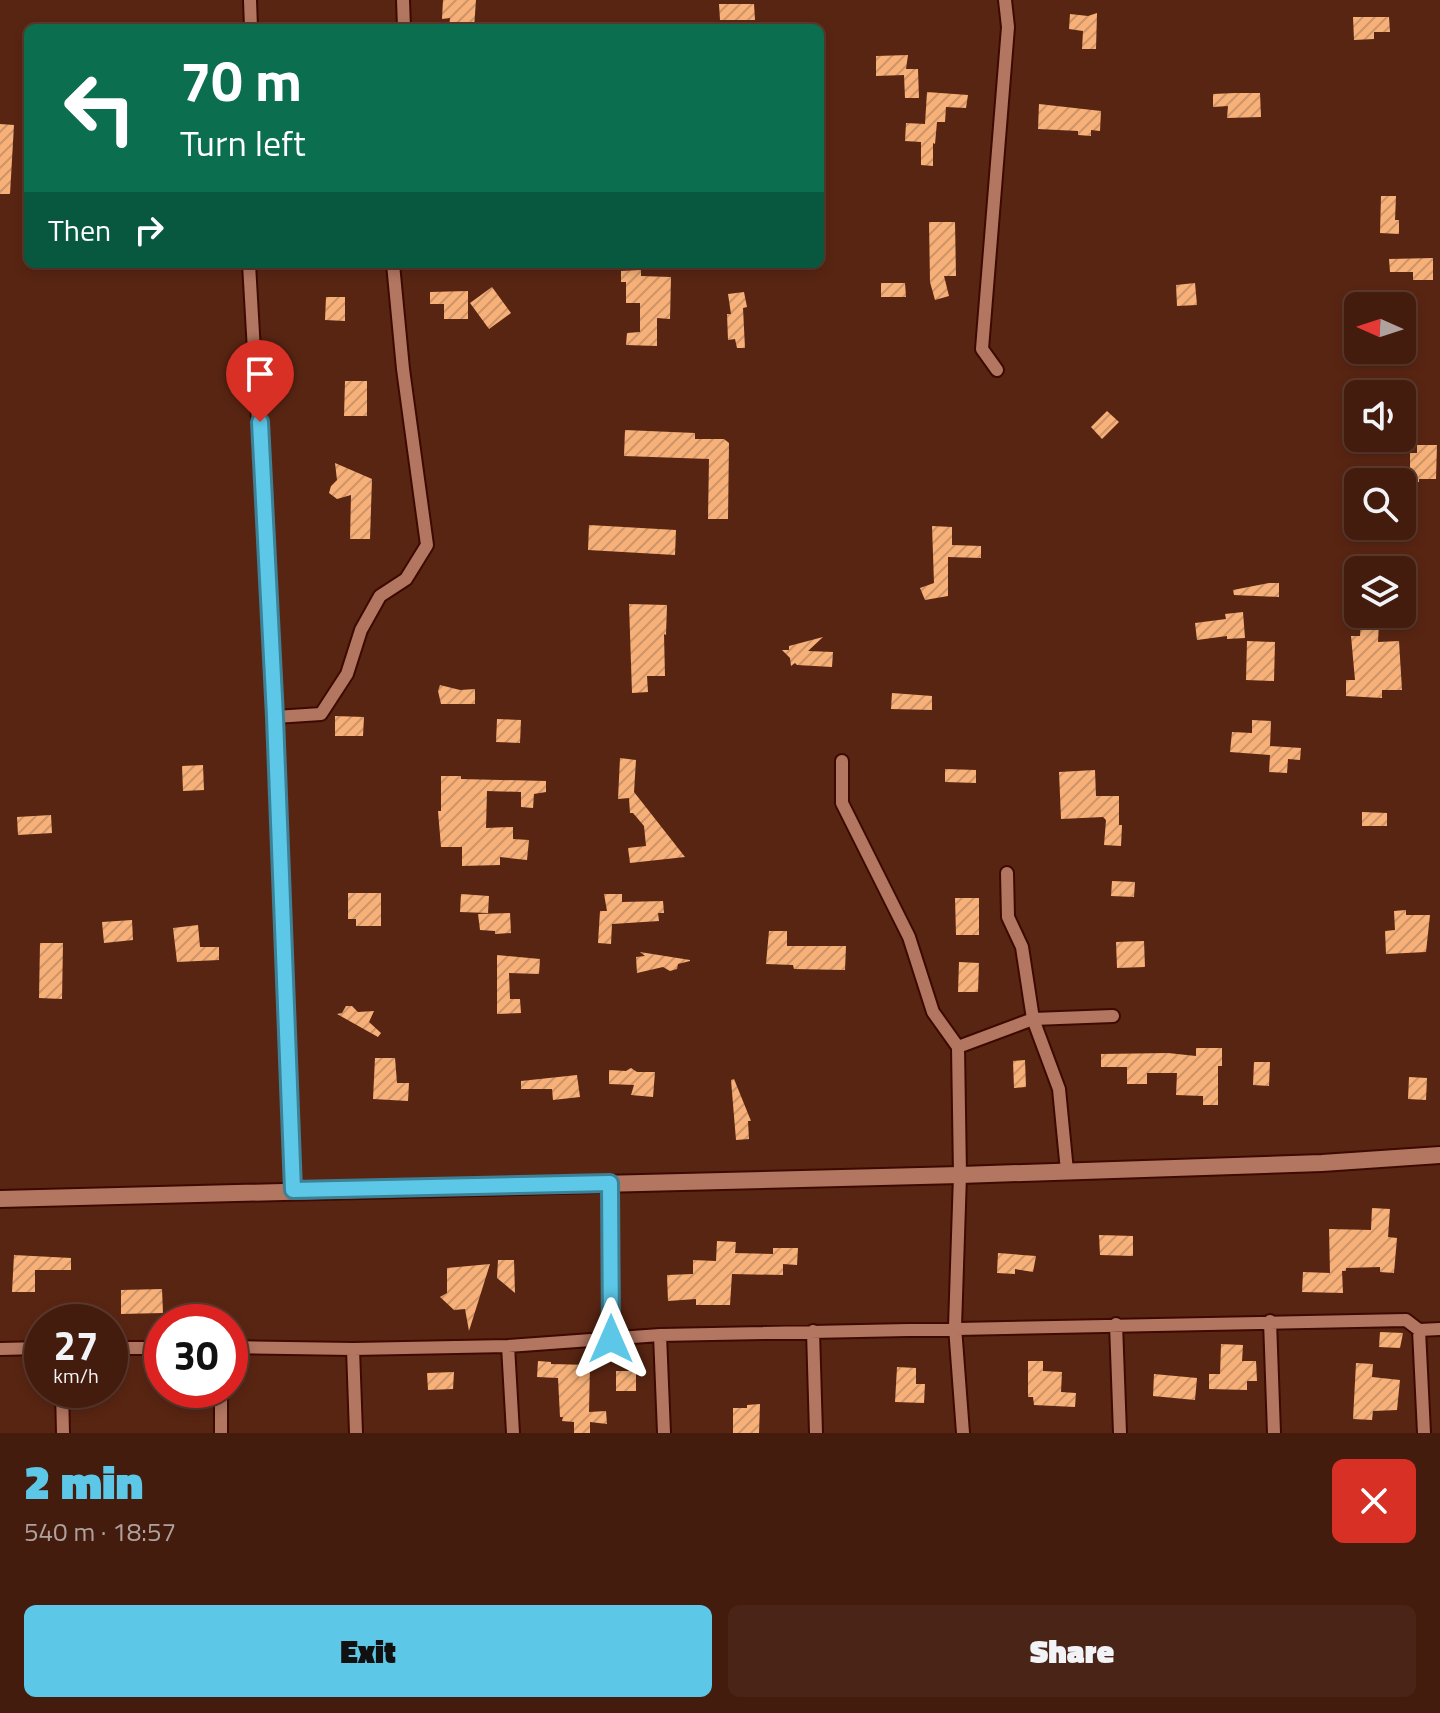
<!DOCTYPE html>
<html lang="en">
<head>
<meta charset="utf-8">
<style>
	:root { --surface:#431c0e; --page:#4a2517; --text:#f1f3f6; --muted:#afa19e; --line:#5b3a2e; --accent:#5cc7e7 }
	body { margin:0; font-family:"Titillium Web",sans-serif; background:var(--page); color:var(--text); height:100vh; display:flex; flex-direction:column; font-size:30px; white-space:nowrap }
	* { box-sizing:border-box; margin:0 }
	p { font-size:26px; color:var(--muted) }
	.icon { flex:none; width:44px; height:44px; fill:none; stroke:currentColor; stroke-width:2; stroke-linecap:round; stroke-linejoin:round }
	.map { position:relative; height:1433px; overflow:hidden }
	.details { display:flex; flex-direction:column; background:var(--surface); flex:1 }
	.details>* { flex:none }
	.banner { position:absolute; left:24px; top:24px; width:800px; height:244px; border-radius:12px; box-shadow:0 4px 12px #0003,0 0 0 2px var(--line); background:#0b6e4f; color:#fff; overflow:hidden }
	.needle { width:52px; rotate:273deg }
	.controls { position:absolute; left:1344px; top:292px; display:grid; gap:16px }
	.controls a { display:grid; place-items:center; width:72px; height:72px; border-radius:12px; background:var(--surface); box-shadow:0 4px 12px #0003,0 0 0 2px var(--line); font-size:40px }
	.speed { position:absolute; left:24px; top:1304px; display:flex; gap:16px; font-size:40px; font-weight:700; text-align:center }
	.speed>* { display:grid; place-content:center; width:104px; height:104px; border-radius:50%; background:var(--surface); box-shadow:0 4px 12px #0003,0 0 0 2px var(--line); line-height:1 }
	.speed small { font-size:20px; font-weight:400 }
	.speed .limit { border:12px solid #d22; background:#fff; color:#111 }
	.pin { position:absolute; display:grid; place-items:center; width:68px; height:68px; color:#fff; margin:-82px -34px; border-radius:50% 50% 50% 0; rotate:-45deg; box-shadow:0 0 8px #0007 }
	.pin .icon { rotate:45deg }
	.me { position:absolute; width:88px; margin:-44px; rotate:0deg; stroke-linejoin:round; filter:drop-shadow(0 0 6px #0008) }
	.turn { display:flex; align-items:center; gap:28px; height:168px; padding:0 24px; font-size:36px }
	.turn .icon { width:104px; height:104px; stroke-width:2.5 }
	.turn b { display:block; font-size:56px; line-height:68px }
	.then { display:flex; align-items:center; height:76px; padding:0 24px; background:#0003; gap:16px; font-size:30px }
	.round { display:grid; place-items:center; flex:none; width:84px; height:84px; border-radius:12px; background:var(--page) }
	.head { display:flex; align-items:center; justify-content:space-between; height:136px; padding:0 24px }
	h1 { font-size:48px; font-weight:800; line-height:60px; color:var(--accent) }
	.primary-button { display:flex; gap:16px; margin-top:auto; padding:16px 24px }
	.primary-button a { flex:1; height:92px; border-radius:12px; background:var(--accent); color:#111; font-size:32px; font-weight:800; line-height:92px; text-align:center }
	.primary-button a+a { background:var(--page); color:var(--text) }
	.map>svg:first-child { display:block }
</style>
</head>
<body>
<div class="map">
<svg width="1440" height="1433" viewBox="0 0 1440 1433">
	<defs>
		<pattern id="building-hatch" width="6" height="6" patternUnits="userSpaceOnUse" patternTransform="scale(2)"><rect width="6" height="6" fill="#f7b178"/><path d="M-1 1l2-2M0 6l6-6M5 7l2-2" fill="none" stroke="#cc9469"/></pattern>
	</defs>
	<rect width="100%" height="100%" fill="#592513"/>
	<path fill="url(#building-hatch)" d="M443 0H476L474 28H449L450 18 442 19Z
		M719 4H754L755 20H720Z
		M1097 13 1096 49H1082L1083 31 1069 29 1070 14 1088 16Z
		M1353 17H1389L1390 32H1374V39L1354 40Z
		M908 55 906 69H918L919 98H905L904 75 876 76V56Z
		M927 92 968 95 966 108 946 107 945 122H937L935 144 933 143V166L921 165V142L905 141 906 123 925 124Z
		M1235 93H1260L1261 117 1227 118 1228 106 1213 107V94Z
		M1039 104 1101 111 1100 131 1091 130V136L1078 135V131L1038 129Z
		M0 124 14 125 10 194H0Z
		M1381 196H1396L1395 220H1399V234L1380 233Z
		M929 222H955L956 276H944L949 296 935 300 930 282Z
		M1433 258V280H1413V272H1390L1389 259Z
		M641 270V276L671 277 670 319 657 318V346L626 345 627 333 640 332V303H626V282H621V271Z
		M881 283H905L906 297H881Z
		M1195 283 1197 305 1177 306 1176 285Z
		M492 287 511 313 489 329 470 303Z
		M468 291V319H444V304H430V292Z
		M744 292 747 307 743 308 745 348H737L735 339 728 340 727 314H731L728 294Z
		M326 297H345V321L325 320Z
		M345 381H367V416H344Z
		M1107 411 1119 422 1102 439 1091 427Z
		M625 430 695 433V439H724L729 443 728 519H708L709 459 624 456Z
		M1417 445H1437L1436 479H1419V482H1370V470H1410V453H1417Z
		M335 463 372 479 370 539H350L351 495 337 499 329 493 331 486 337 480Z
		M589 525 676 530 675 555 588 550Z
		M932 526 952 527V545L981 546V558L948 557V596L925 600 920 588 934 583Z
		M1269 583H1279V597L1234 595 1233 590Z
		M629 604 667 605 666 635 664 634 665 676H647L648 692 632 693Z
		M1243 612 1245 638 1227 639V636L1197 640 1195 623 1226 619 1225 614Z
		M1361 621H1379L1378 642 1399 641 1402 690H1382V698L1346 696V680H1355L1351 636H1360Z
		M823 637 808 651 833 652 832 667 797 665 795 663 791 666 790 658 782 650H789V646Z
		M1247 641 1275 642 1274 681 1246 680Z
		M440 685 460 690 475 689V704H441L438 691Z
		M892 693 932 696V710L891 709Z
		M335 716 364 717 363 736H335Z
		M497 719 521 720 520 743 496 742Z
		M1252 720 1271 721 1270 746 1301 748 1300 760 1288 759 1287 773 1269 772 1270 755 1230 752 1232 732 1252 733Z
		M620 758 636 760 634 792 685 857 630 863 628 848 646 846 644 826 633 813H630L629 798 618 799Z
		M203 765 204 790 183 791 182 766Z
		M945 769 976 770V783L945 782Z
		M1095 770 1096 796H1119V825H1122L1121 846 1104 845 1106 820 1103 817 1061 819 1059 772Z
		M441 776H461V779L546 781V792L534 794 533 808 521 807V792L487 791 486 828 513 827V839L529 840 527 860 500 857V865L462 866V847H441L438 811H441Z
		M1362 812 1387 813V826H1362Z
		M51 815 52 833 18 835 17 817Z
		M1112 881 1135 882 1134 897 1111 896Z
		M348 893H381V926H356V919H348Z
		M461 894 489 896 488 913 460 912Z
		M604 894H622V902L663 901 664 913H658L659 921 612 924 611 944 598 943 600 911H607Z
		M955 898H979V935H956Z
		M1406 910V915H1430L1426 952 1386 954 1385 931 1395 930 1394 911Z
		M510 913 511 933 495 934V931L480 930 478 914Z
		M132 920 133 940 104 943 102 922Z
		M198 925 200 947H219V960L177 962 173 928Z
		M769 931H787V946H846L845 970 794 969 793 965 766 964Z
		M1144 941 1145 967 1117 968 1116 942Z
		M40 943H63L62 999 39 998Z
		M640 952 690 960V961L678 964 677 969 670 971 663 967 637 973 636 957 645 956Z
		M497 955 540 959 539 974 509 973 510 999H520L521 1013 497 1014Z
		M959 962 979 963 978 992H958Z
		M346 1006H352L358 1012 374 1011 369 1022 381 1033 378 1037 337 1014 342 1013Z
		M1196 1048H1222V1066H1218V1105H1203V1096L1176 1095 1177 1073H1147V1084H1127V1067H1101V1054L1168 1053 1196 1056Z
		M375 1058H395L397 1083H409L408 1101 373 1099Z
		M1025 1060 1026 1087 1014 1088 1013 1061Z
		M1254 1062H1270L1269 1086 1253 1085Z
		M631 1068 637 1072H655L653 1097 631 1095 634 1085 609 1084V1070L626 1071Z
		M577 1075 580 1097 553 1100 552 1089H521V1081Z
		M1409 1077 1427 1078 1426 1100 1408 1099Z
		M734 1079 751 1121H748L749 1139 736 1140 731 1080Z
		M1372 1208 1390 1209 1388 1237 1397 1238 1394 1273 1380 1272V1267L1346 1268V1271H1342L1343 1293 1302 1292 1303 1272 1330 1273 1329 1229 1371 1230Z
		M1099 1235 1133 1236V1256L1100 1255Z
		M717 1241 736 1242 735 1253 773 1254V1248H798L797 1265 783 1264V1275L732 1274 730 1305H696V1299L668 1301 667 1275 693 1274V1260L716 1261Z
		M998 1253 1036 1256 1033 1272 1015 1269V1274L997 1273Z
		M14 1255 71 1258V1270H35V1292H12Z
		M498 1260H514L515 1293 497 1278Z
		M490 1264 469 1331 465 1309 454 1310 440 1297 447 1293V1268Z
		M162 1289 163 1313 121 1314V1290Z
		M1380 1332 1403 1333 1400 1348 1379 1347Z
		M1221 1344 1243 1345 1242 1361H1256L1257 1381H1247V1390L1209 1389V1374H1220Z
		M538 1361 551 1362V1364L590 1365 589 1412 606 1411 607 1424 590 1422V1433H574V1422L562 1421 563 1417H560L558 1378 537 1377Z
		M1028 1361H1043V1371L1062 1372 1061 1392 1076 1393 1075 1407 1034 1405 1033 1397H1028Z
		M1356 1363 1373 1364 1372 1377 1400 1380 1397 1410 1373 1411 1372 1420 1353 1419Z
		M897 1367 916 1368V1384H925L924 1403 895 1402Z
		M616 1371H636V1391H616Z
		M454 1372 453 1389 428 1390 427 1373Z
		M1154 1374 1197 1378 1195 1400 1153 1396Z
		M760 1404 759 1433H733V1408H747V1405Z"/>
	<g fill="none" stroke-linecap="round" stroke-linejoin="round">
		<g stroke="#3c0a00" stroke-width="16">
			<path id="minor" d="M250 0 251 28
				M403 0 404 28
				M249 264 275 717 293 1190
				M997 370 982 349 1008 27 1005 0
				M275 717 321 714 347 674 361 630 380 596 406 579 427 545 403 369 393 264
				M842 761V803L909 937 933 1012 958 1047 1033 1019 1113 1016
				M1007 873 1008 917 1022 947 1033 1019 1059 1089 1067 1171
				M958 1047 960 1175 955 1327 963 1433
				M610 1183 611 1339
				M1270 1321 1274 1433
				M1116 1324 1120 1433
				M1419 1330 1424 1433
				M813 1331 816 1433
				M660 1335 664 1433
				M508 1346 513 1433
				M230 1347 353 1349 508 1346 660 1335 1406 1320 1419 1330 1440 1329
				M110 1348H162
				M0 1349 42 1348
				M353 1349 356 1433
				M62 1390 63 1433
				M221 1390V1433"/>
		</g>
		<g stroke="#3c0a00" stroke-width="20">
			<path id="tertiary" d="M0 1199 960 1175 1322 1163 1440 1155"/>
		</g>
		<use href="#minor" stroke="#b27661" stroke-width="12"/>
		<use href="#tertiary" stroke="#b27661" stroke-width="16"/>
	</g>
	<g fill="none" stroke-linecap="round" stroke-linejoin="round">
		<g stroke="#3c8196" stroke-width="20">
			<path id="route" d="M260 422 275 717 293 1190 610 1183 611 1339"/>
		</g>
		<use href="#route" stroke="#5cc7e7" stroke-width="14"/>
	</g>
</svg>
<div class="controls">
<a><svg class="needle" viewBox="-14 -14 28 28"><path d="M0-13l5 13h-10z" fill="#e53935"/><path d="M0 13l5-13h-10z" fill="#afa19e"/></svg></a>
<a><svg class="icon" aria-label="sound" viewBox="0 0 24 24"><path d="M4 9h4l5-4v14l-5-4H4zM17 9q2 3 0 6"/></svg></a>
<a><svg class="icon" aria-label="search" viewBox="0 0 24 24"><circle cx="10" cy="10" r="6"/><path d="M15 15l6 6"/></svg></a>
<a><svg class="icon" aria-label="layers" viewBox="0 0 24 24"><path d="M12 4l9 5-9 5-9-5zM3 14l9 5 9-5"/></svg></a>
</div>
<div class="speed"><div>27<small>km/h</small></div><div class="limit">30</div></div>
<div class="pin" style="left:260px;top:422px;background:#d93025"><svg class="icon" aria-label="arrive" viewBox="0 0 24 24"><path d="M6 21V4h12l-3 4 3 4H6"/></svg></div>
<svg class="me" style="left:611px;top:1339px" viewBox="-20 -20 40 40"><path d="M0-17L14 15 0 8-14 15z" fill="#5cc7e7" stroke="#fff" stroke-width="4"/></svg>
<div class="banner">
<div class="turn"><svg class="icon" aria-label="left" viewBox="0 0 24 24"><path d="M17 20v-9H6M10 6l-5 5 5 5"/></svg><div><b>70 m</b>Turn left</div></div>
<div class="then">Then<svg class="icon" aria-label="right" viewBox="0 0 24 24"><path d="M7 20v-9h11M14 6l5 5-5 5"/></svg></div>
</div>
</div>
<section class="details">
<div class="head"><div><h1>2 min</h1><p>540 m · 18:57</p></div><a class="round" style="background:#d93025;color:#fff"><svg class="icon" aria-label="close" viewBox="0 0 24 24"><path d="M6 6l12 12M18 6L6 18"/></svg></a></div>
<div class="primary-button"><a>Exit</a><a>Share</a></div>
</section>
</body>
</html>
